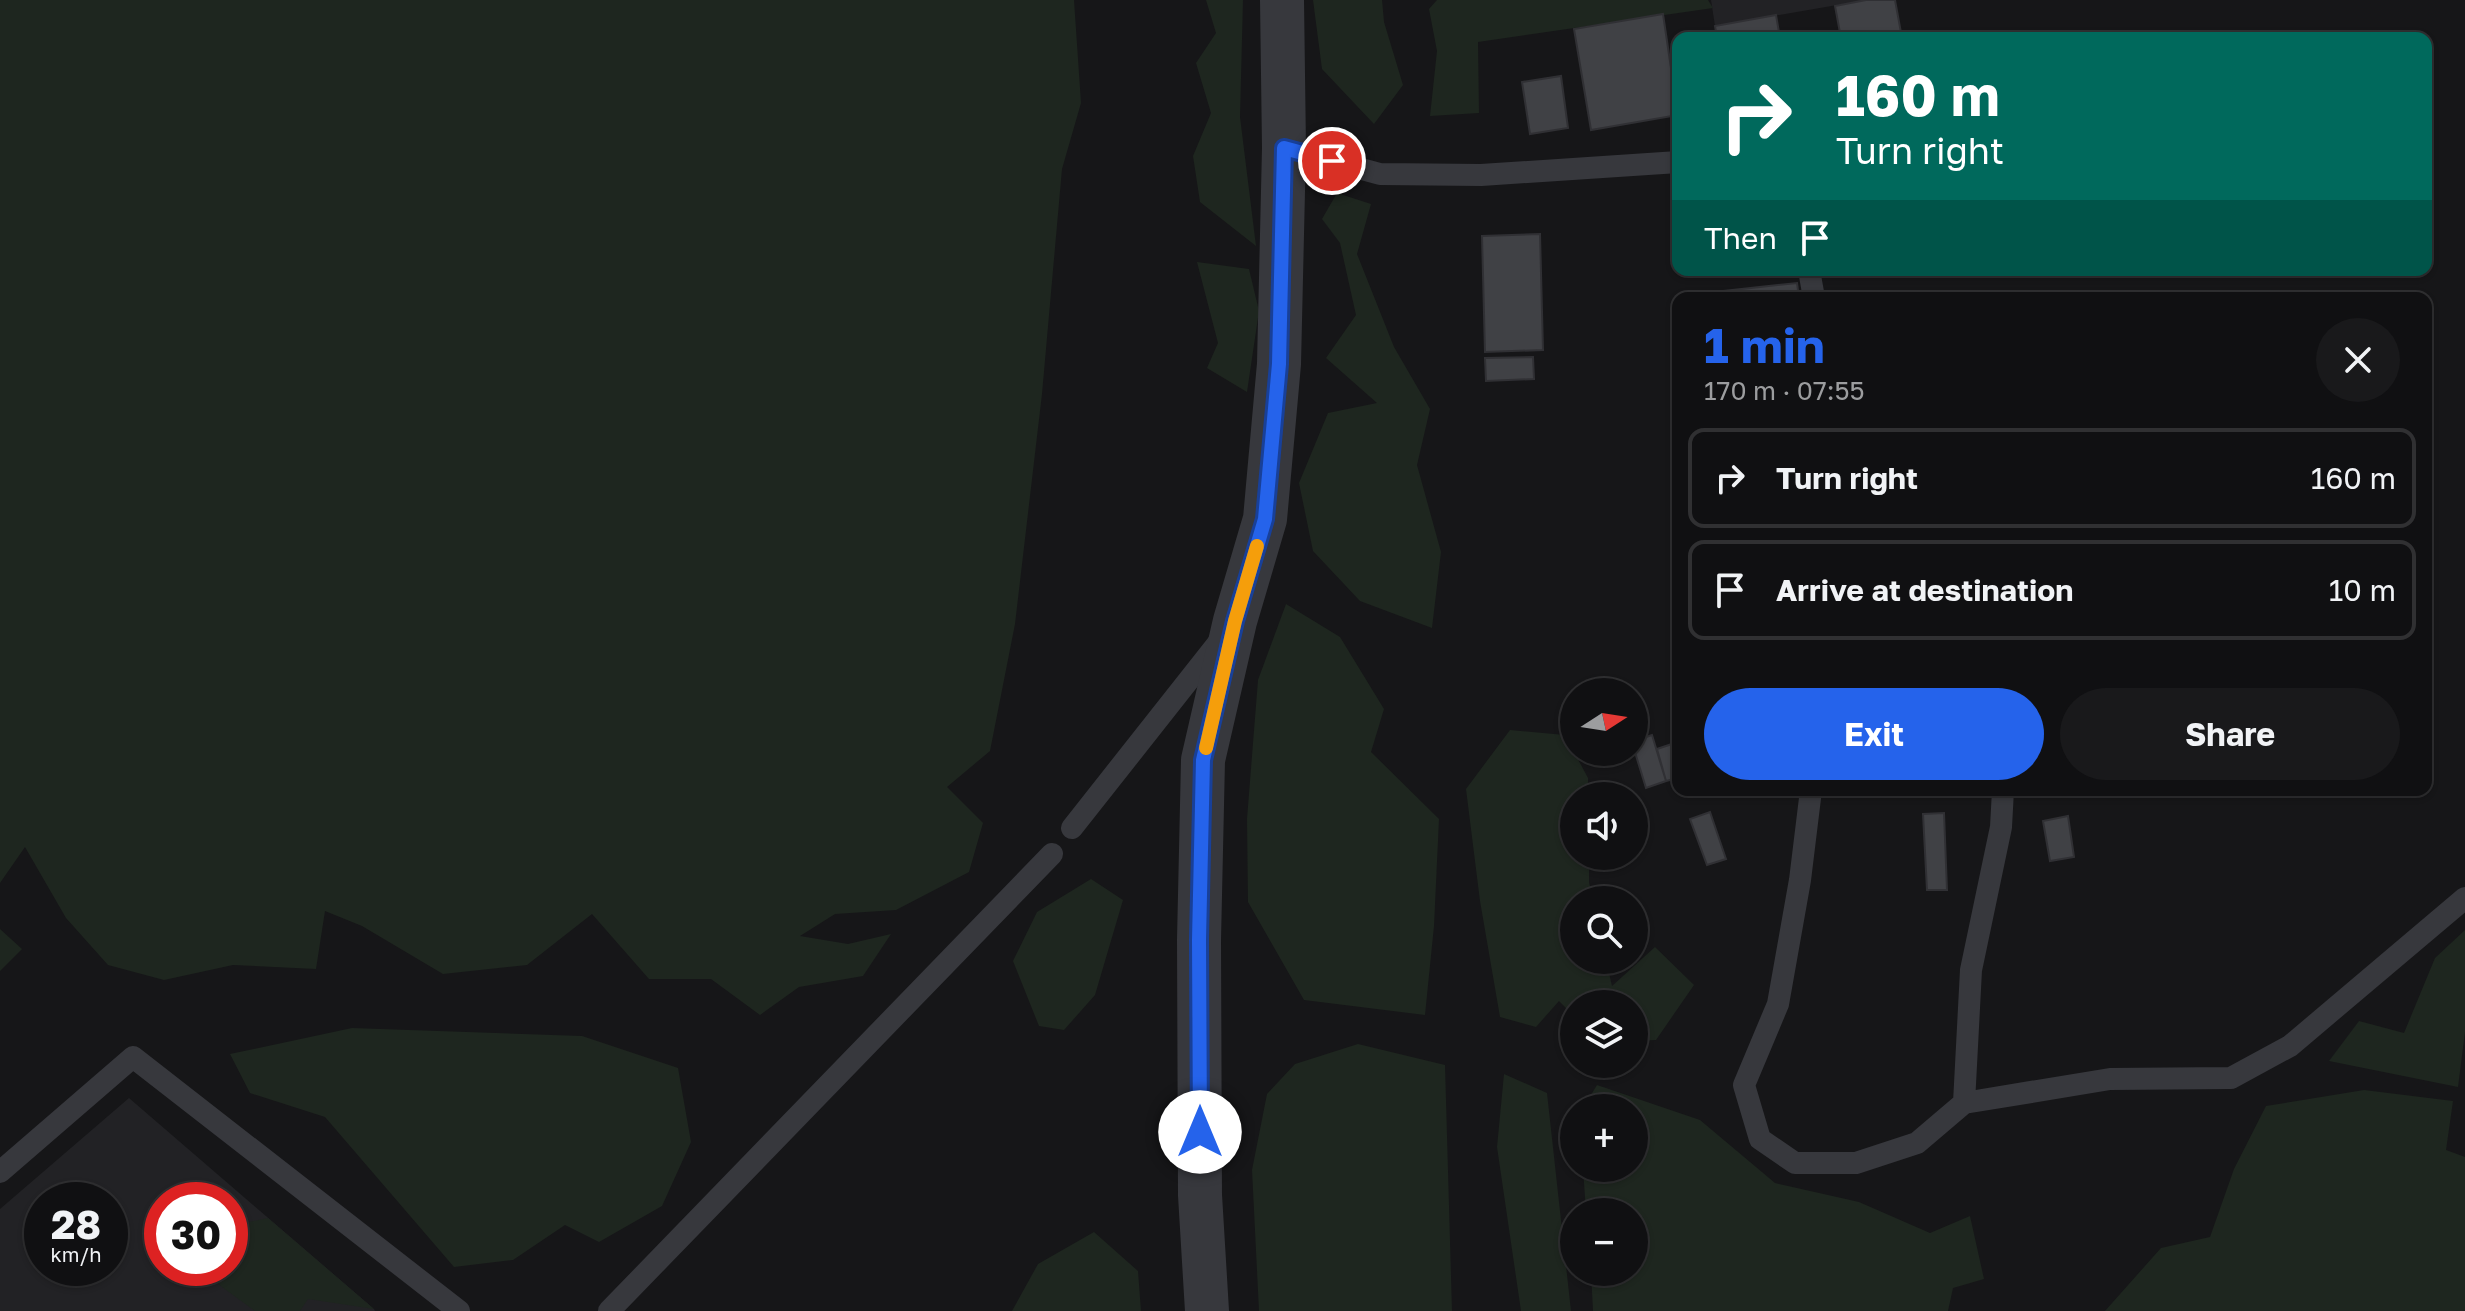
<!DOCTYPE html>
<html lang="en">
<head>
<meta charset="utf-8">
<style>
	:root { --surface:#101012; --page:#19191b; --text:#f1f3f6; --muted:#9c9d9f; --line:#303032; --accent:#2563eb }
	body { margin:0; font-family:"Golos Text",sans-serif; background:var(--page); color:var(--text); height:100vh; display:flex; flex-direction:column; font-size:30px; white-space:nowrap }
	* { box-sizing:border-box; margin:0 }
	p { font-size:26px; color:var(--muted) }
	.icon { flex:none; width:44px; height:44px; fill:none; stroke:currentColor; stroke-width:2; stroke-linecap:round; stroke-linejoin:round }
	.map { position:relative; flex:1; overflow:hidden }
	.drawer { position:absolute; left:1672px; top:292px; width:760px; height:504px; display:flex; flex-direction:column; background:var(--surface); border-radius:16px; box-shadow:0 2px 6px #0004,0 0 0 2px var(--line) }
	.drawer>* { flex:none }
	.hud { position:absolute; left:1672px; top:32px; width:760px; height:244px; border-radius:16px; box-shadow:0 2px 6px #0004,0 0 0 2px var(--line); background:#00695c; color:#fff; overflow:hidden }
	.needle { width:52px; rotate:78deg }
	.fabs { position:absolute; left:1560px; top:678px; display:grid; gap:16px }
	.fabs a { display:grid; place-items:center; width:88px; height:88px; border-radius:50%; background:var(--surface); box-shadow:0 2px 6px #0004,0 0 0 2px var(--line); font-size:40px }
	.speed { position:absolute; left:24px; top:1182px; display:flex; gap:16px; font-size:40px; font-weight:700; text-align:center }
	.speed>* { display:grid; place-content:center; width:104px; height:104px; border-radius:50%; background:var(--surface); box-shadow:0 2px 6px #0004,0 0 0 2px var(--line); line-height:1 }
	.speed small { font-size:20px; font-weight:400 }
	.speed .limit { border:12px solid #d22; background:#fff; color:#111 }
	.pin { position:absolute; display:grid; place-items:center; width:68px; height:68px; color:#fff; margin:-34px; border:4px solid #fff; border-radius:50%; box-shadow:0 2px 8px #0007 }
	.me { position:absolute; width:88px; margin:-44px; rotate:0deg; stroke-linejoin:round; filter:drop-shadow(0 0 6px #0008) }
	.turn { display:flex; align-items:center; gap:28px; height:168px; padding:0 32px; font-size:36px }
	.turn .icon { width:104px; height:104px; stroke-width:2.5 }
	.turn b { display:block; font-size:56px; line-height:68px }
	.then { display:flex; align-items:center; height:76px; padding:0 32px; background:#0003; gap:16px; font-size:30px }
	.round { display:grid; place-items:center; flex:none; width:84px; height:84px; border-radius:42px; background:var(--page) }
	.head { display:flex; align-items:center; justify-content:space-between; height:136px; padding:0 32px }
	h1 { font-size:48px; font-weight:700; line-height:60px; color:var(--accent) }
	.cta { display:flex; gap:16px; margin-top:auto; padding:16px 32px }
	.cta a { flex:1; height:92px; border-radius:48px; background:var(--accent); color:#fff; font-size:32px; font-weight:700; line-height:92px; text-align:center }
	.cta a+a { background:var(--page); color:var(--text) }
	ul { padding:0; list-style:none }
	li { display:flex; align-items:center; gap:24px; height:100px; margin:0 16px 12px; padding:0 16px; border:4px solid var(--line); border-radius:16px }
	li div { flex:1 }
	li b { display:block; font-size:30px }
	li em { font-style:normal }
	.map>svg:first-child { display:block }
</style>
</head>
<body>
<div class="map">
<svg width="2465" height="1311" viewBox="0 0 2465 1311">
	<rect width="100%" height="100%" fill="#161618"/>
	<path fill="#222225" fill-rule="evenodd" d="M1711 0H1866L1715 26Z
		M129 1098 374 1309 375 1311H0V1209ZM42 1200H110V1268H42ZM162 1200H230V1268H162Z"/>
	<path fill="#1e261f" d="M0 0H1074L1081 103 1062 169 1042 394 1015 624 990 751 947 787 983 823 969 872 896 910 835 914 800 936 848 944 891 934 863 976 799 987 760 1015 711 979H649L592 914 527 965 443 974 362 926 325 911 316 969 233 965 164 980 108 965 66 918 25 847 0 883Z
		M1206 0H1243L1240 117 1256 246 1200 202 1193 156 1211 113 1196 63 1216 33Z
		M1313 0H1382L1384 22 1403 85 1374 124 1322 69Z
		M1437 0H1708L1713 8 1478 42 1479 113 1430 116 1437 51 1429 9Z
		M1337 193 1371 204 1357 254 1394 347 1430 409 1417 465 1441 552 1432 628 1360 601 1313 551 1299 483 1328 413 1377 403 1326 358 1356 315 1340 243 1322 219Z
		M1197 262 1249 269 1259 311 1247 392 1207 368 1218 343Z
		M1286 604 1340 637 1384 709 1371 752 1439 819 1434 926 1425 1015 1304 1000 1248 902 1247 819 1258 680Z
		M1510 730 1565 735 1588 778V796H1574V856H1589V882L1593 900H1574V960H1606L1612 986 1655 947 1694 985 1656 1040 1634 1041V1004H1574V1016L1559 1001 1536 1027 1500 1017 1480 901 1466 789Z
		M1091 879 1123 900 1095 995 1064 1030 1039 1026 1013 961 1037 912Z
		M0 929 22 949 0 971Z
		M2465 930V1032L2458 1087 2329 1061 2359 1021 2404 1033 2435 958Z
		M352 1028 582 1036 678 1068 691 1142 662 1206 599 1242 565 1225 513 1260 454 1267 325 1117 250 1093 230 1054Z
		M1358 1044 1445 1065 1452 1311H1259L1252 1170 1267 1094 1295 1064Z
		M1504 1074 1547 1093 1571 1311H1521L1497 1147Z
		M1597 1085 1700 1120 1775 1183 1859 1202 1930 1233 1970 1216 1984 1279 1953 1288 1948 1311H1593L1591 1272H1634V1212H1586L1583 1168H1634V1108H1583Z
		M2364 1090 2453 1101 2446 1150 2465 1157V1311H2105L2161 1248 2210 1237 2234 1169 2266 1106Z
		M268 1218 374 1309 308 1299 300 1311H255L211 1279 213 1268H230V1226Z
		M1094 1232 1138 1271 1141 1311H1012L1038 1264Z"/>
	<path fill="#404145" stroke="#303034" stroke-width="2" d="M1866 0H1895L1902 38H1841L1835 6Z
		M1663 14 1678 115 1591 130 1574 29Z
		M1776 15 1780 38H1717L1715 26Z
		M1561 76 1568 128 1530 134 1522 82Z
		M1540 234 1543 350 1485 352 1482 236Z
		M1797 283 1799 298H1716L1715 292Z
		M1533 357 1534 379 1486 381 1485 358Z
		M1652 735 1666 781 1646 788 1634 749V741Z
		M1678 742V778L1666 781 1657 749Z
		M1710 812 1726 859 1707 865 1690 819Z
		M1944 813 1947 890H1927L1923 814Z
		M2068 816 2074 857 2050 861 2043 821Z"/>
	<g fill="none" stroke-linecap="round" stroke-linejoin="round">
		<path stroke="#37383d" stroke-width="22" d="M1284 148 1380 174 1481 175 1678 162
			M1809 270 1814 298
			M1811 790 1800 880 1778 1004 1744 1085 1760 1139 1795 1163H1856L1917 1143 1964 1103 2110 1079 2231 1078 2290 1046 2465 898
			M1072 828 1222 638
			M1964 1103 1971 970 2001 827 2003 790
			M0 1172 133 1057 459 1311
			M609 1311 1052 854"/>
		<path stroke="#37383d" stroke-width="44" d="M1207 1311 1200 1195 1199 940 1203 760 1235 621 1265 519 1279 364 1284 148 1282 0"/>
	</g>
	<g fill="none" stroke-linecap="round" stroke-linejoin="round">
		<g stroke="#184099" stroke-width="20">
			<path id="route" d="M1200 1132 1199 940 1203 760 1235 621 1265 519 1279 364 1284 148 1332 161"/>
		</g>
		<use href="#route" stroke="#2563eb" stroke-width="14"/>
		<path stroke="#f59e0b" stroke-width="14" d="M1206 748 1235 621 1257 546"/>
	</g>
</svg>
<div class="fabs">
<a><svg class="needle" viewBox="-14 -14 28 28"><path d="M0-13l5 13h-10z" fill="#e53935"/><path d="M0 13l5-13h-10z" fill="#9c9d9f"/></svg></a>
<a><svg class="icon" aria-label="sound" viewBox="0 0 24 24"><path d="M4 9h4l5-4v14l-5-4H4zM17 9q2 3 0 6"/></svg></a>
<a><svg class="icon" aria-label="search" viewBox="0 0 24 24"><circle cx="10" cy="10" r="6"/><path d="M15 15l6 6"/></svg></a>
<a><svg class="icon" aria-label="layers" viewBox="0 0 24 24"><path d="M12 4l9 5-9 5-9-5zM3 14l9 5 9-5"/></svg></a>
<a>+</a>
<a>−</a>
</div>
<div class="speed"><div>28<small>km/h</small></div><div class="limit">30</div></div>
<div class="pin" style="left:1332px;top:161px;background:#d93025"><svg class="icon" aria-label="arrive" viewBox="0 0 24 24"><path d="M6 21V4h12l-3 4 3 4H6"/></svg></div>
<svg class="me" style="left:1200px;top:1132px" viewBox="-20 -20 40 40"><circle r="19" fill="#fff"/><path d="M0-13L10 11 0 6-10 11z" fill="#2563eb"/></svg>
<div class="hud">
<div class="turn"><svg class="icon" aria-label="right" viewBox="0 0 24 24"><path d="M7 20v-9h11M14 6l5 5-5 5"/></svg><div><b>160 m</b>Turn right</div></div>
<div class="then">Then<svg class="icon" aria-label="arrive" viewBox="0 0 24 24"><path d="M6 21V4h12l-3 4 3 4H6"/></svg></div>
</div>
<section class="drawer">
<div class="head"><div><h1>1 min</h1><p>170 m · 07:55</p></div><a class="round"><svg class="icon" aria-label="close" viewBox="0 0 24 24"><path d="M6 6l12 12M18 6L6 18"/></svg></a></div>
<ul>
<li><svg class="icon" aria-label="right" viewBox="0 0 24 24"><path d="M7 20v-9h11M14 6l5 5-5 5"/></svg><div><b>Turn right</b></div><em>160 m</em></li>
<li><svg class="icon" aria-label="arrive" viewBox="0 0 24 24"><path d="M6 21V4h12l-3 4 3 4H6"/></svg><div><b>Arrive at destination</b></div><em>10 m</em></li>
</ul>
<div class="cta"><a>Exit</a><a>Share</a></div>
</section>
</div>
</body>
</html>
